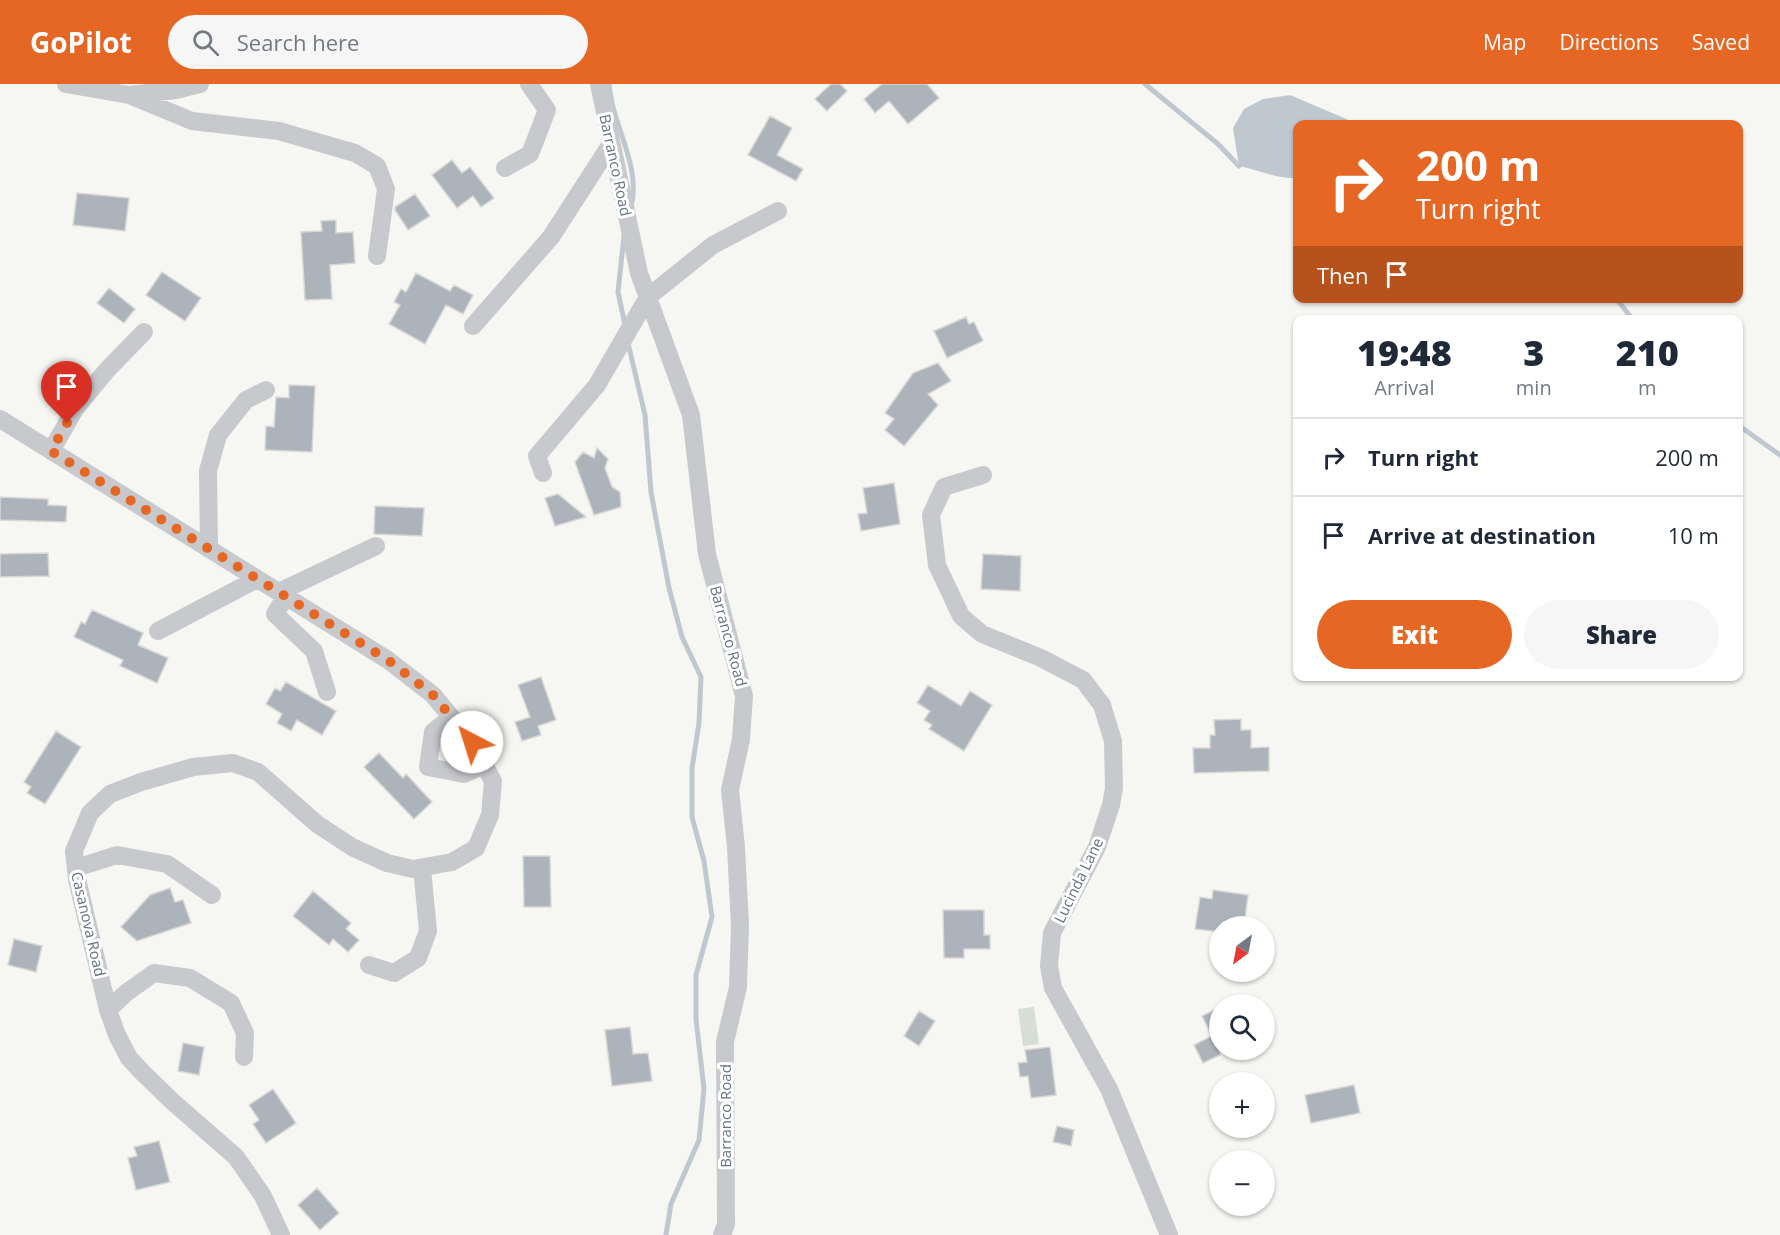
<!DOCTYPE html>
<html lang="en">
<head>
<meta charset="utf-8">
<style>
	:root { --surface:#fff; --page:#f6f6f7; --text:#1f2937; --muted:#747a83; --line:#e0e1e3; --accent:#e66724 }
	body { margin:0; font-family:"Open Sans",sans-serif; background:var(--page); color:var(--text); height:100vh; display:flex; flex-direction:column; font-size:22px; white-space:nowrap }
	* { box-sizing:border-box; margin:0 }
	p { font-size:20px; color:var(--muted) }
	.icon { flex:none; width:33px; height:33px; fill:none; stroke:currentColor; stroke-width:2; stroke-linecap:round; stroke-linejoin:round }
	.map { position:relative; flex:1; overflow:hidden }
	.drawer { position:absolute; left:1293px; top:231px; width:450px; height:366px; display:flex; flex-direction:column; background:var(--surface); border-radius:12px; box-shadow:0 2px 4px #0004 }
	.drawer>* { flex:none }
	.guide { position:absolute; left:1293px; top:36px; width:450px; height:183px; border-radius:12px; box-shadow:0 2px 4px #0004; background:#e66724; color:#fff; overflow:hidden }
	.needle { width:39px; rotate:212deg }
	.controls { position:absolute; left:1209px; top:832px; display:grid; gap:12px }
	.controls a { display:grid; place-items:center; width:66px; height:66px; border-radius:50%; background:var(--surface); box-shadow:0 2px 4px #0004; font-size:30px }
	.pin { position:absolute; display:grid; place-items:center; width:51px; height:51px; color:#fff; margin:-62px -26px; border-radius:50% 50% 50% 0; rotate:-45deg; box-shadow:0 0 6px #0007 }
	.pin .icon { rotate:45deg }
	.me { position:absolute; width:66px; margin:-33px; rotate:320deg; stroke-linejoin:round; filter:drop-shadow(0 0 4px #0008) }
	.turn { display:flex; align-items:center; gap:21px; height:126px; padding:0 24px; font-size:27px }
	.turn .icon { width:78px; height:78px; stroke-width:2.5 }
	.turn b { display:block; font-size:42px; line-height:51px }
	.then { display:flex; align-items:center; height:57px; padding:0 24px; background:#0003; gap:12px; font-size:22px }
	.eta { display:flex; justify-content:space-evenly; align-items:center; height:102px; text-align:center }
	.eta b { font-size:36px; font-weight:800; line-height:42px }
	.button { display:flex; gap:12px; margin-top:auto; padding:12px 24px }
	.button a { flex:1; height:69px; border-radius:36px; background:var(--accent); color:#fff; font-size:24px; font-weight:800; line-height:69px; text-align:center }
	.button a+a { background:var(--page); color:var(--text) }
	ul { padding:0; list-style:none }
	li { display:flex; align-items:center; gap:18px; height:78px; padding:0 24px; border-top:2px solid var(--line) }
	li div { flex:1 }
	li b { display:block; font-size:22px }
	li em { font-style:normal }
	header { display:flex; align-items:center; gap:36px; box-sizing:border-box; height:84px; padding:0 30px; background:var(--accent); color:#fff }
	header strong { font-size:28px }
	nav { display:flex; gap:33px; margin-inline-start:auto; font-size:21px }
	.search { width:420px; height:54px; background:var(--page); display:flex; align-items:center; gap:15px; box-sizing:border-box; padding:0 21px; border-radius:33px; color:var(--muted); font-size:22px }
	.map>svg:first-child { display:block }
</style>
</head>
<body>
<header>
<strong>GoPilot</strong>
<div class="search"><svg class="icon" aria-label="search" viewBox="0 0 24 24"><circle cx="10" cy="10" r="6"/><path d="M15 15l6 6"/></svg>Search here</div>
<nav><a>Map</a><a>Directions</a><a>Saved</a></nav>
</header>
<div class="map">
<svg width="1780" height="1151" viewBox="0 0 1780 1151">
	<rect width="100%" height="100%" fill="#f6f7f3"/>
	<path fill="#d7ded4" d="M1034 923 1039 960 1023 962 1018 925Z"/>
	<path fill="#c0c8cf" d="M1290 11 1358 40H1298L1297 94C1277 95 1259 86 1239 82L1233 44 1244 25 1263 15Z"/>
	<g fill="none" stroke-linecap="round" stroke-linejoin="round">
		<path stroke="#c0c8cf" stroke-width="5" d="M609 0C610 8 611 16 613 23 621 54 640 90 631 123
			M1145 0 1218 60 1239 82
			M624 152 618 208 625 241
			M1616 214 1633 236
			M628 259 645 331 651 408 669 504 682 553 701 593 699 639 692 684V733L704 777 712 833 696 891V935L704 1005 699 1056 671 1120 666 1151
			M1738 341 1780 371"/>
	</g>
	<path fill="#acb3ba" stroke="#d8d8d6" stroke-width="1.5" d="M831 0H840L847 7 827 27 815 15Z
		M882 0H927L939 14 908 40 889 17 875 29 864 15Z
		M770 32 792 44 777 71 803 85 796 97 748 71Z
		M452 76 462 89 470 83 494 114 481 123 473 112 457 124 432 91Z
		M77 109 129 114 125 147 73 141Z
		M415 110 430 132 408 146 395 126V123Z
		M336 136V149L353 148 355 179 330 181 332 215 305 216 301 148 322 147 321 137Z
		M162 188 201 214 185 237 146 211Z
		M416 189 450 207 454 201 473 211 463 230 446 221 425 260 389 240 400 221 394 218 401 205 406 208Z
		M109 204 135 225 124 239 97 219Z
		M966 233 969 240 974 238 983 257 947 274 934 247Z
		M938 279 951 297 928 310 938 321 904 362 885 346 894 335 885 329 913 289Z
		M289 301 315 302 312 368 265 366 266 342 274 343 276 313 289 314Z
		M597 364 608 375 605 384 612 403 620 408 621 423 594 431 575 378 583 368 594 374Z
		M894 399 900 440 861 447 858 430 867 429 863 404Z
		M558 410 586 433 555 442 545 414Z
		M0 413 48 415V421L67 422 66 438 0 436Z
		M375 422 424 424 422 452 374 450Z
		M48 469 49 492 0 493V470Z
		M983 470 1021 472 1020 507 981 505Z
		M92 526 143 549 138 561 168 574 157 599 120 582 123 576 74 553 81 538 85 540Z
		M541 593 556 636 538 642 541 651 522 657 515 638 530 633 518 601Z
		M286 598 336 627 322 651 297 636 291 647 277 639 282 630 266 620 275 604 280 607Z
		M928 601 961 622 970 607 992 621 964 667 929 645 932 641 924 636 930 627 917 619Z
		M1241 635V646H1251V664L1269 663V687L1194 689 1193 664H1210V651H1215L1214 636Z
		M56 647 81 663 45 720 27 709 31 703 24 698Z
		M379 669 403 694 406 690 432 718 414 735 364 683Z
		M523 772H550L551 823H524Z
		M170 804 175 818 183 816 191 839 137 857 121 843 150 811Z
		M1213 806 1248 811 1244 843H1220V848L1195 845 1200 813 1212 815Z
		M313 807 351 839 346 845 359 856 348 868 333 855 329 861 293 832Z
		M943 826H984V851H990V865H964V874H944Z
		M14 855 42 862 36 888 8 881Z
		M1220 923V971L1203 979 1194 961 1212 952 1202 932Z
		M919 927 935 937 919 962 904 952Z
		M630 943 633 970 648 969 652 997 612 1002 605 946Z
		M183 959 204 963 199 991 178 987Z
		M1050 963 1056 1011 1031 1014 1028 992 1020 993 1018 979 1027 978 1025 966Z
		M1354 1001 1360 1029 1311 1039 1305 1011Z
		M273 1005 296 1039 266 1059 253 1040 259 1036 249 1021Z
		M1057 1042 1074 1046 1071 1062 1053 1058Z
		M159 1057 170 1098 136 1106 128 1074 137 1072 134 1063Z
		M317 1104 339 1129 320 1146 298 1121Z"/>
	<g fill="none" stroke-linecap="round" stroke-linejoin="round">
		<path stroke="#c7c9cd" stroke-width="18" d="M66 0 129 11 176 6 200 0
			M599 0 639 189 691 331 707 470 744 612 741 655 730 706 736 763 740 842 738 903 725 958 726 1140 722 1151
			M129 11 192 37 279 47 355 69 377 82 386 105 377 172
			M505 84 530 70 547 26 529 0
			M473 242 551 153 611 60
			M0 335 388 576 433 611 472 658 493 697 490 731 476 764 452 778 413 785 387 779 352 763 317 740 258 688 233 679 193 683 141 698 110 710 90 729 74 767 77 795 108 926 117 951 129 974 143 989 173 1018 236 1073 263 1112 281 1151
			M51 367 75 325 107 286 144 248
			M543 389 537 372 597 301 648 213 713 161 778 127
			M983 391 944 403 931 431 937 481 961 532 982 550 1041 574 1083 596 1102 621 1113 657 1114 704 1111 721 1097 763 1052 849 1049 882 1053 904 1109 1005 1169 1151
			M209 465 208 387 218 351 246 316 266 306
			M279 508 376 462
			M286 512 275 530 314 567 327 608
			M158 547 257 495
			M451 633 433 648 428 683 464 690 484 681
			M76 784 117 771 167 780 212 811
			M369 881 394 889 418 874 428 847 422 784
			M108 926 126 909 154 889 190 894 231 919 245 949 244 973"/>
	</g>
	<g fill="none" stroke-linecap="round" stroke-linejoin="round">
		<path stroke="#e66724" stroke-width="10" stroke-dasharray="0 18" d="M67 339 51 367 388 576 433 611 472 658"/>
	</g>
	<g text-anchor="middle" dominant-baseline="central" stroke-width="6" stroke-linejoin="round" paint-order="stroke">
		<g font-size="15" fill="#657385" stroke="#fff">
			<text transform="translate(616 81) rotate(78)">Barranco Road</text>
			<text transform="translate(729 552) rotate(75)">Barranco Road</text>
			<text transform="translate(1078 796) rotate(-64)">Lucinda Lane</text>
			<text transform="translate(89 840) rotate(77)">Casanova Road</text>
			<text transform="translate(725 1032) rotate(-90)">Barranco Road</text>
		</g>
	</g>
</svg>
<div class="controls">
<a><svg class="needle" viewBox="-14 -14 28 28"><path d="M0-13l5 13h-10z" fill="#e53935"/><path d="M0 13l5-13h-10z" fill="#747a83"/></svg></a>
<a><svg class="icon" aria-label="search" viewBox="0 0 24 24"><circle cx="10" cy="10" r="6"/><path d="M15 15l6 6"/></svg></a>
<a>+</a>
<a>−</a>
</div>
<div class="pin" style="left:67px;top:339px;background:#d93025"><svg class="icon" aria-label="arrive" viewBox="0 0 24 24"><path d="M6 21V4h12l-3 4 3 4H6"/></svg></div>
<svg class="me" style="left:472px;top:658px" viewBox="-20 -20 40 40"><circle r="19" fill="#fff"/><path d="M0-13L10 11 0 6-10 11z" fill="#e66724"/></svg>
<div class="guide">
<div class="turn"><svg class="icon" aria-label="right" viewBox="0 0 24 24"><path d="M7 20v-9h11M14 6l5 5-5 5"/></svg><div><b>200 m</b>Turn right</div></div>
<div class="then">Then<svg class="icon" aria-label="arrive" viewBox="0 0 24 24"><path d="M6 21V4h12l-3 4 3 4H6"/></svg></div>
</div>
<section class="drawer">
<div class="eta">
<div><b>19:48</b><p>Arrival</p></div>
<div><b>3</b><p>min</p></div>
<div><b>210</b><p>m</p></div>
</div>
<ul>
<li><svg class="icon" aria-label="right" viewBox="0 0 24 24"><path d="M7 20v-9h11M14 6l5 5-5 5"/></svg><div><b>Turn right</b></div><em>200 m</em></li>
<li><svg class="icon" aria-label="arrive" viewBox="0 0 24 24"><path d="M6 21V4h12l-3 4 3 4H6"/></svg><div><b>Arrive at destination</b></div><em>10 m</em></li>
</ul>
<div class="button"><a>Exit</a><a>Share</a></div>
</section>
</div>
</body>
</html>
